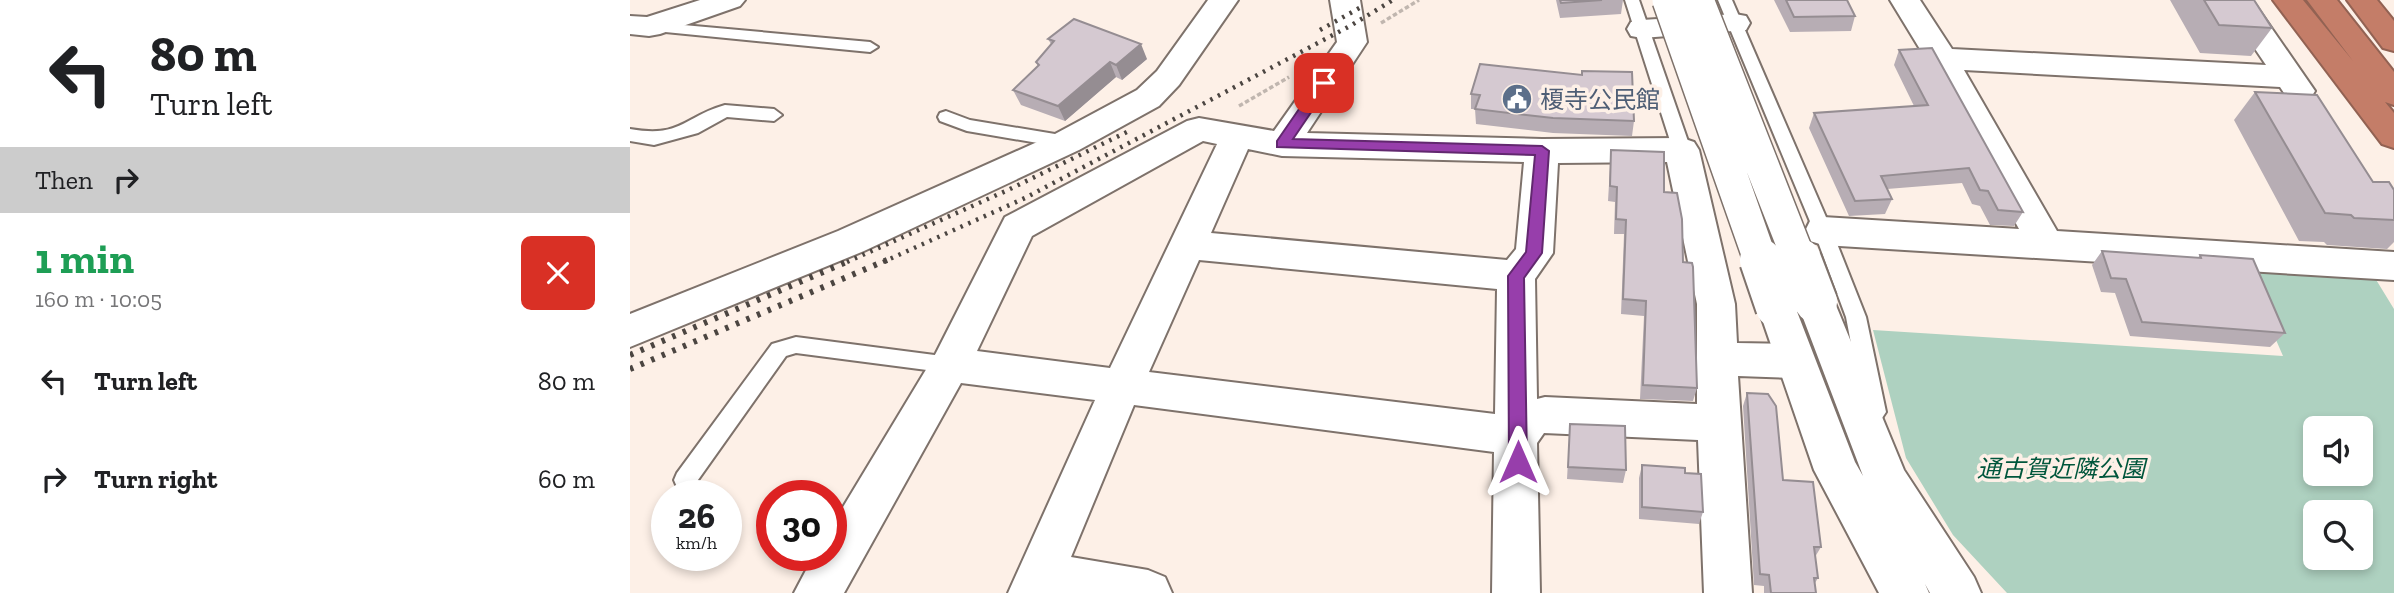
<!DOCTYPE html>
<html lang="en">
<head>
<meta charset="utf-8">
<style>
	:root { --surface:#fff; --page:#f2f2f2; --text:#202124; --muted:#757577 }
	body { margin:0; font-family:"Zilla Slab","Noto Sans JP",serif; background:var(--page); color:var(--text); height:100vh; display:flex; flex-direction:column; font-size:26px; white-space:nowrap }
	* { box-sizing:border-box; margin:0 }
	p { font-size:23px; color:var(--muted) }
	.icon { flex:none; width:38px; height:38px; fill:none; stroke:currentColor; stroke-width:2; stroke-linecap:round; stroke-linejoin:round }
	.map { position:relative; flex:1; overflow:hidden }
	.sheet { display:flex; flex-direction:column; background:var(--surface); width:630px }
	.sheet>* { flex:none }
	.top-card { background:#fff; color:var(--text); overflow:hidden }
	.tools { position:absolute; left:1673px; top:416px; display:grid; gap:14px }
	.tools a { display:grid; place-items:center; width:70px; height:70px; border-radius:10px; background:var(--surface); box-shadow:0 4px 10px #0003; font-size:35px }
	.speed { position:absolute; left:21px; top:480px; display:flex; gap:14px; font-size:35px; font-weight:700; text-align:center }
	.speed>* { display:grid; place-content:center; width:91px; height:91px; border-radius:50%; background:var(--surface); box-shadow:0 4px 10px #0003; line-height:1 }
	.speed small { font-size:18px; font-weight:400 }
	.speed .limit { border:10px solid #d22; background:#fff; color:#111 }
	.pin { position:absolute; display:grid; place-items:center; width:60px; height:60px; color:#fff; margin:-30px; border-radius:14px; box-shadow:0 4px 10px #0006 }
	.me { position:absolute; width:77px; margin:-38px; rotate:0deg; stroke-linejoin:round; filter:drop-shadow(0 0 5px #0008) }
	.turn { display:flex; align-items:center; gap:24px; height:147px; padding:0 35px; font-size:32px }
	.turn .icon { width:91px; height:91px; stroke-width:2.5 }
	.turn b { display:block; font-size:49px; line-height:60px }
	.then { display:flex; align-items:center; height:66px; padding:0 35px; background:#0003; gap:14px; font-size:26px }
	.round { display:grid; place-items:center; flex:none; width:74px; height:74px; border-radius:10px; background:var(--page) }
	.headline { display:flex; align-items:center; justify-content:space-between; height:119px; padding:0 35px }
	h1 { font-size:42px; font-weight:700; line-height:52px; color:#1e9e55 }
	ul { padding:0; list-style:none }
	li { display:flex; align-items:center; gap:21px; height:98px; padding:0 35px }
	li div { flex:1 }
	li b { display:block; font-size:26px }
	li em { font-style:normal }
	main { display:flex; flex:1; min-height:0 }
	.map>svg:first-child { display:block }
</style>
</head>
<body>
<main>
<section class="sheet">
<div class="top-card">
<div class="turn"><svg class="icon" aria-label="left" viewBox="0 0 24 24"><path d="M17 20v-9H6M10 6l-5 5 5 5"/></svg><div><b>80 m</b>Turn left</div></div>
<div class="then">Then<svg class="icon" aria-label="right" viewBox="0 0 24 24"><path d="M7 20v-9h11M14 6l5 5-5 5"/></svg></div>
</div>
<div class="headline"><div><h1>1 min</h1><p>160 m · 10:05</p></div><a class="round" style="background:#d93025;color:#fff"><svg class="icon" aria-label="close" viewBox="0 0 24 24"><path d="M6 6l12 12M18 6L6 18"/></svg></a></div>
<ul>
<li><svg class="icon" aria-label="left" viewBox="0 0 24 24"><path d="M17 20v-9H6M10 6l-5 5 5 5"/></svg><div><b>Turn left</b></div><em>80 m</em></li>
<li><svg class="icon" aria-label="right" viewBox="0 0 24 24"><path d="M7 20v-9h11M14 6l5 5-5 5"/></svg><div><b>Turn right</b></div><em>60 m</em></li>
</ul>
</section>
<div class="map">
<svg width="1764" height="593" viewBox="0 0 1764 593">
	<rect width="100%" height="100%" fill="#fdf0e7"/>
	<path fill="#aed1c0" fill-rule="evenodd" d="M1616 271 1745 278 1764 309V593H1377L1323 535 1276 458 1243 330 1653 356ZM1685 429H1731V474H1685ZM1685 513H1731V558H1685Z"/>
	<g fill="none" stroke-linecap="round" stroke-linejoin="round">
		<g stroke="#7e726b" stroke-width="4">
			<path id="lane" d="M995 0H1009L1061 150 1058 154H1046L1043 150Z
				M1088 0H1102L1202 231 1236 317 1256 412 1252 418 1245 421 1238 418 1234 412 1216 317 1184 231Z
				M20 22 240 42 248 47 240 52 15 30 12 27Z
				M95 105 144 109 152 115 144 121 97 117 68 133 24 145 0 141V129C52 138 53 117 95 105Z
				M316 111 340 120 437 136 445 142 437 148 337 131 310 121 308 117 310 113Z
				M166 337 320 357 327 359 330 365 327 371 320 373 166 353 156 356 63 487 55 490 47 487 44 480 47 473 142 344Z"/>
		</g>
		<g stroke="#7e726b" stroke-width="4">
			<path id="street" d="M70 0H115L110 6 30 34 19 36 0 34V16L17 17Z
				M578 0H608L549 85 529 106 449 150 234 251 0 347V314L208 231 425 134 507 90 527 71Z
				M700 0H730L737 42 677 133 912 139 1052 138 1064 142 1069 150 1105 304 1107 343 1165 344 1179 349 1185 361 1179 373 1165 378 1108 376 1122 593H1074L1068 440 914 433 907 443 910 593H862L864 452 504 405 441 557 518 570 535 577 542 593H378L465 400 331 383 214 593H164L184 555H201V527L306 353 375 217 557 121 569 118 644 131 707 42ZM573 141 587 144 480 368 347 351 402 236ZM618 149 652 156 894 162 886 249 877 260 581 233ZM1037 162 1067 304V404L915 397 907 399 905 279 923 253 928 163ZM569 260 867 289 865 414 519 372Z
				M1260 0H1290L1322 49 1636 65 1592 0H1622L1685 91 1680 99 1669 102 1658 99 1650 87 1334 70 1427 231 1764 252V280L1193 245 1180 241 1175 231 1180 221 1193 217 1389 229 1296 59Z
				M1105 14 1116 16 1120 23 1116 30 1012 38 1001 36 997 29 1001 22 1012 20Z"/>
		</g>
		<g stroke="#7e726b" stroke-width="4">
			<path id="secondary" d="M1186 287 1200 291 1274 470 1344 577 1351 593H1300L1295 584 1299 593H1249L1184 470 1128 307 1133 296 1147 292 1161 296 1225 462 1233 476 1167 302 1172 291Z"/>
		</g>
		<g stroke="#926253" stroke-width="4">
			<path id="highway" d="M1643 0H1673L1723 61 1677 0H1707L1764 72V105L1755 102 1764 113V148L1752 144Z
				M1717 0H1747L1764 21V51L1753 48Z"/>
		</g>
		<path stroke="#c0b6af" stroke-width="3.5" stroke-dasharray="4.5 2.5" stroke-linecap="butt" d="M751 23 789 0
			M609 106 659 77"/>
		<use href="#lane" fill="#fff" fill-rule="evenodd"/>
		<use href="#street" fill="#fff" fill-rule="evenodd"/>
		<use href="#secondary" fill="#fff" fill-rule="evenodd"/>
		<use href="#highway" fill="#c47d68" fill-rule="evenodd"/>
		<path stroke="#4b4541" stroke-width="4.5" stroke-dasharray="2.5 6" stroke-linecap="butt" d="M690 30 733 6
			M217 262 378 190 501 130
			M253 262 395 198 720 26 763 0"/>
		<path stroke="#4b4541" stroke-width="6" stroke-dasharray="3.5 8" stroke-linecap="butt" d="M0 355 221 260
			M0 369 257 260"/>
		<g stroke="#7e726b" stroke-width="36" stroke-linecap="butt">
			<path id="secondary-bridge-far1" d="M1039 0 1131 262
				M1067 0 1170 262"/>
		</g>
		<g stroke="#7e726b" stroke-width="46" stroke-linecap="butt">
			<path id="secondary-bridge" d="M1131 260 1147 307
				M1170 260 1186 302"/>
		</g>
		<use href="#secondary-bridge-far1" stroke="#fff" stroke-width="33"/>
		<use href="#secondary-bridge" stroke="#fff" stroke-width="42"/>
	</g>
	<path fill="#b7adb4" d="M926 0H993L991 14 930 18Z
		M1144 0H1217L1225 16 1221 31 1160 32Z
		M1540 0H1624L1642 28 1621 56 1570 53Z
		M418 39 517 59 492 80 486 77 435 121 391 105 383 90 408 66 406 62 421 44Z
		M1269 50 1393 212 1384 226 1360 225 1350 206 1342 204 1332 183 1257 189 1262 199 1255 214 1219 216 1179 128 1184 113 1284 106 1264 65Z
		M1625 92 1743 182 1764 190V242L1757 249 1697 245 1694 242 1669 241 1604 120Z
		M841 94 1004 121 1002 136 923 133 846 124 845 109H841Z
		M981 150 1034 192 1053 262 1067 388 1063 401 1010 399 1014 316 991 314 994 234H984L985 202 978 201Z
		M1472 251 1568 258 1570 255 1655 333 1640 347 1500 336 1485 293 1471 292 1462 265Z
		M1117 393 1153 480 1191 547 1185 557 1188 578 1185 583 1186 593H1134V586L1124 585 1113 406Z
		M940 424 996 470 993 483 937 479Z
		M1012 465 1055 473 1073 512 1069 524 1009 519V478Z"/>
	<path fill="#958d92" d="M511 44 517 59 492 80 486 65Z
		M480 62 486 77 435 121 428 106Z"/>
	<path fill="#d5c9d1" stroke="#958d92" stroke-width="2" d="M930 0H972L931 3Z
		M1156 0H1217L1225 16 1164 17Z
		M1574 0H1624L1642 28 1589 25Z
		M444 19 511 44 486 65 480 62 428 106 383 90 409 65 406 62 424 41 418 39Z
		M1302 48 1393 212 1368 210 1358 191 1350 190 1339 168 1251 176 1262 199 1225 201 1184 113 1298 105 1269 50Z
		M850 64 952 75V71L1002 72 1004 121 923 118 845 109 850 95 841 94Z
		M1625 92 1687 95 1743 182H1759L1764 190V220L1724 218 1721 215 1695 213Z
		M981 150 1034 152V192L1047 193 1052 219 1053 262 1062 263 1063 267 1067 388 1013 385 1016 301 993 299 996 220 986 219 987 187 980 186Z
		M1472 251 1571 258 1570 255 1623 259 1655 333 1512 322 1496 279 1481 278Z
		M1117 393 1138 394 1146 406 1153 480 1183 482 1191 547H1184L1188 578H1184L1186 593H1141L1139 575 1130 574Z
		M940 424 995 426 996 470 938 467Z
		M1012 465 1055 468V473L1071 474 1073 512 1012 507Z"/>
	<path fill="#973eab" stroke="#62286f" stroke-width="2" d="M694 78 701 83 663 139 912 146 919 151 912 253 894 278 897 462 894 468 888 470 881 468 879 462 878 276 896 252 905 155 647 147V141L689 80Z"/>
	<defs>
		<g id="civic-disc" transform="scale(1.575)"><circle r="9.5" fill="#5c6f8a" stroke="#fdf0e7"/><path d="M-.6-6.5H3V-4.5H.6V-3L4-1V1h2V6H-6V1h2V-1L-.6-3ZM-1.2 2.5V6h2.4V2.5Z" fill="#fff"/></g>
	</defs>
	<g fill-rule="evenodd">
		<use href="#civic-disc" x="887" y="99"/>
	</g>
	<g text-anchor="middle" dominant-baseline="central" stroke-width="7" stroke-linejoin="round" paint-order="stroke">
		<g font-size="24" fill="#4e5e75" stroke="#fdf0e7" text-anchor="start">
			<text x="910" y="99">榎寺公民館</text>
		</g>
		<g font-size="24" font-style="italic" fill="#00563c" stroke="#fdf0e7">
			<text x="1431" y="468">通古賀近隣公園</text>
		</g>
	</g>
</svg>
<div class="tools">
<a><svg class="icon" aria-label="sound" viewBox="0 0 24 24"><path d="M4 9h4l5-4v14l-5-4H4zM17 9q2 3 0 6"/></svg></a>
<a><svg class="icon" aria-label="search" viewBox="0 0 24 24"><circle cx="10" cy="10" r="6"/><path d="M15 15l6 6"/></svg></a>
</div>
<div class="speed"><div>26<small>km/h</small></div><div class="limit">30</div></div>
<div class="pin" style="left:694px;top:83px;background:#d93025"><svg class="icon" aria-label="arrive" viewBox="0 0 24 24"><path d="M6 21V4h12l-3 4 3 4H6"/></svg></div>
<svg class="me" style="left:888px;top:462px" viewBox="-20 -20 40 40"><path d="M0-17L14 15 0 8-14 15z" fill="#973eab" stroke="#fff" stroke-width="4"/></svg>
</div>
</main>
</body>
</html>
